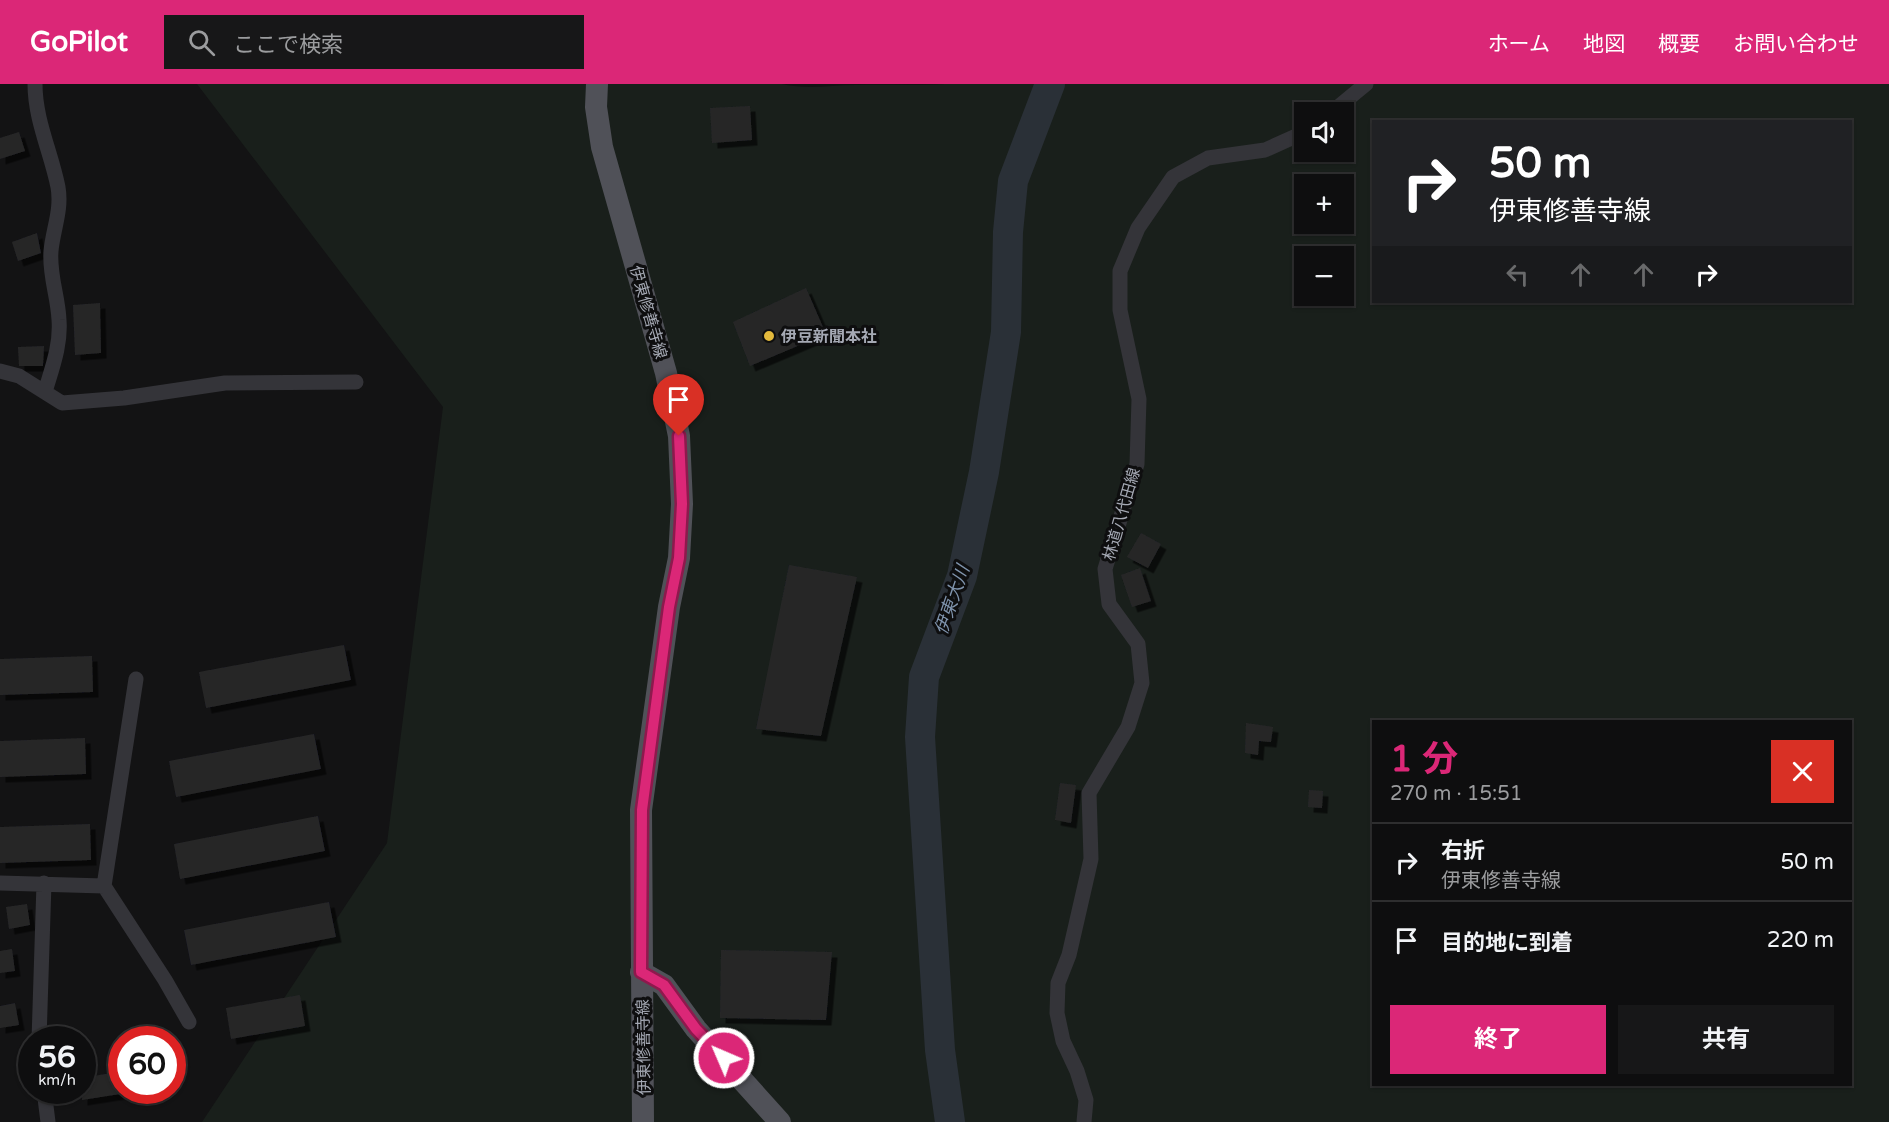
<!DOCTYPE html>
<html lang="ja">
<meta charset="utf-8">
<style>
body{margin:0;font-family:"Varela Round","Noto Sans JP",sans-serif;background:#171718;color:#f1f3f6;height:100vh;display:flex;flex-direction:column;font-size:22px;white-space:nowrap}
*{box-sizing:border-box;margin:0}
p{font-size:20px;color:#9b9c9e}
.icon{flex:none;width:33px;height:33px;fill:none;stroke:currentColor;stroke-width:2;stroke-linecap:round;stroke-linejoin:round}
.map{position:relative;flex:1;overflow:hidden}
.side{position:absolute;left:1372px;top:636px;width:480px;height:366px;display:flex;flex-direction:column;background:#0e0e0f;border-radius:0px;box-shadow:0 2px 4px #0004,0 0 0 2px #2e2e2f}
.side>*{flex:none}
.banner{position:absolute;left:1372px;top:36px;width:480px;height:183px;border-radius:0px;box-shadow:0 2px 4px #0004,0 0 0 2px #2e2e2f;background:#202124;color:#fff;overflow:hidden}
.fabs{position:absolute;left:1294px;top:18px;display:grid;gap:12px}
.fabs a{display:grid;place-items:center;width:60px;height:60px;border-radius:0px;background:#0e0e0f;box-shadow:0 2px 4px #0004,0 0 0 2px #2e2e2f;font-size:30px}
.speed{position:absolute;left:18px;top:942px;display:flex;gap:12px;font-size:30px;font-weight:700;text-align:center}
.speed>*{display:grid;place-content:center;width:78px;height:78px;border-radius:50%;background:#0e0e0f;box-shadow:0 2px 4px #0004,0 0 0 2px #2e2e2f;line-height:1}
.speed small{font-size:15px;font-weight:400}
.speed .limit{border:9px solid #d22;background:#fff;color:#111}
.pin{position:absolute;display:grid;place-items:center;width:51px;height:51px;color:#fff;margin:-62px -26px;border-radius:50% 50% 50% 0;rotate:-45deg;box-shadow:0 0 6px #0007}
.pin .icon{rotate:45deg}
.me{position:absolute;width:66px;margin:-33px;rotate:315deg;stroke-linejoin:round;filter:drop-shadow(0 0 4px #0008)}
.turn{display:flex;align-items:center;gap:21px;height:126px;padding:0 18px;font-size:27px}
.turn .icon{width:78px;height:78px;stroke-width:2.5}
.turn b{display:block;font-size:42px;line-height:51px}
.lanes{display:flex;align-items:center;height:57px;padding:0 18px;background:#0003;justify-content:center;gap:30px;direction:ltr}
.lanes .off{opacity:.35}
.round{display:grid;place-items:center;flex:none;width:63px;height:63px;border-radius:0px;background:#171718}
.summary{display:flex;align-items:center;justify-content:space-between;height:102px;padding:0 18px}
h1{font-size:36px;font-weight:700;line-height:45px;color:#db2777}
.cta{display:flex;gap:12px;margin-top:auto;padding:12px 18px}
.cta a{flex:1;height:69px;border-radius:0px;background:#db2777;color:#fff;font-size:24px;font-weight:700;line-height:69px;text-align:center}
.cta a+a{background:#171718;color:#f1f3f6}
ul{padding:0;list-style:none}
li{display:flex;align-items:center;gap:18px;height:78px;padding:0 18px;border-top:2px solid #2e2e2f}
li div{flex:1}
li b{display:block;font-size:22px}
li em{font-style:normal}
header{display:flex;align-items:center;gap:36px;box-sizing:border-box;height:84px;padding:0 30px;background:#db2777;color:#fff}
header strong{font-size:28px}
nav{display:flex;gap:33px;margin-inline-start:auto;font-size:21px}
.search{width:420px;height:54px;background:#171718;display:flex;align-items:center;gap:15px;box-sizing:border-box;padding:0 21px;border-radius:0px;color:#9b9c9e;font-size:22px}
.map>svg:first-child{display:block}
.green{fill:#191f1b;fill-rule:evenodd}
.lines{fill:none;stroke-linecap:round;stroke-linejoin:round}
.river{stroke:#2a3037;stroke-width:30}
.building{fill:#262628;filter:url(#shadow)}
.street{stroke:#343439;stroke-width:15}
.primary{stroke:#505158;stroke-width:22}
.route-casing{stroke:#8e194d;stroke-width:15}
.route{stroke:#db2777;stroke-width:10}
.poi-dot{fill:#e3b93c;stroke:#0e0e0f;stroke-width:2}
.labels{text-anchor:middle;stroke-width:6;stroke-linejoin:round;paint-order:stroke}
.street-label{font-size:16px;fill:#a5a9b4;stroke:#0e0e0f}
.poi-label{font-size:16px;font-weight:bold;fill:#a5a9b4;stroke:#0e0e0f;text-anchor:start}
.water-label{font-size:18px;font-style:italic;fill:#7f93ac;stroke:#0e0e0f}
</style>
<header>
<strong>GoPilot</strong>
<div class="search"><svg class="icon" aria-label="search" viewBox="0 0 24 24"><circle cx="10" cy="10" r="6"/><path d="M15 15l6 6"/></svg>ここで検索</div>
<nav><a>ホーム</a><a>地図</a><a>概要</a><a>お問い合わせ</a></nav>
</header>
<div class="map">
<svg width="1889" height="1038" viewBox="0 0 1889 1038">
<defs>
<filter id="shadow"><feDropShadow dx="5.5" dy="5.5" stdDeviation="0" flood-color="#0009"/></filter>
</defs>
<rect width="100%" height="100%" fill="#131314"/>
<!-- green -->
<path class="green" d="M 197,0 L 782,0 C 808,6 830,1 856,1 C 886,0 915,2 945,0 L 1889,0 L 1889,1038 L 202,1038 L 387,759 L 443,323 ZM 1305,28 L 1344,28 L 1344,68 L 1305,68 ZM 1374,38 L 1851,38 L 1851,218 L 1374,218 ZM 1305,100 L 1344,100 L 1344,140 L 1305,140 ZM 1305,172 L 1344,172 L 1344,212 L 1305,212 ZM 1374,638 L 1851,638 L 1851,1000 L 1374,1000 Z"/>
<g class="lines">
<!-- river -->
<path class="river" d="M 950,1038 L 940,966 L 920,653 L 924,593 L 962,492 L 984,388 L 1006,248 L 1008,148 L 1013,97 L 1050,0"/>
</g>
<!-- building -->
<path class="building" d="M 750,22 L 752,56 L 712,59 L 710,24 Z
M 19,48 L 25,67 L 0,75 L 0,54 Z
M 37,149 L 41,169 L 18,177 L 12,158 Z
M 806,204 L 826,250 L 750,282 L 733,238 Z
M 100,219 L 101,269 L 75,271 L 73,221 Z
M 44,262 L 43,282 L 19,282 L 18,263 Z
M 1141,449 L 1161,460 L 1148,484 L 1127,473 Z
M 789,481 L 857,493 L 821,652 L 756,645 Z
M 1140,484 L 1151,517 L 1132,523 L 1121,491 Z
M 344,561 L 351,596 L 206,624 L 199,588 Z
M 92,572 L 93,608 L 0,611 L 0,575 Z
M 1246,639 L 1273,643 L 1271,658 L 1259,657 L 1258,671 L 1245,669 Z
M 314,650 L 321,685 L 176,713 L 169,677 Z
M 85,654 L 86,690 L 0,693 L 0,657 Z
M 1060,699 L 1076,701 L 1071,739 L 1055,736 Z
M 1309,706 L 1323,707 L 1322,724 L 1308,723 Z
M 318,732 L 325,767 L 180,795 L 174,760 Z
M 90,740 L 91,776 L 0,779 L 0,743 Z
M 329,818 L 336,853 L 191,881 L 184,846 Z
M 27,820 L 30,841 L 9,845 L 6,823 Z
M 12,865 L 15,887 L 0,889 L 0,867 Z
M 721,866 L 832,868 L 826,936 L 720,934 Z
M 300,911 L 305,942 L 231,955 L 226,924 Z
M 15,919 L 19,941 L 0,944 L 0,922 Z
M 117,988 L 120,1010 L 82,1016 L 82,994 Z"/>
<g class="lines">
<!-- street -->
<path class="street" d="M 35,0 C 35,36 51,68 58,103 C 62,126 53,145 51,167 C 49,191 58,212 59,236 C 61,261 52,284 45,308
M 1332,28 L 1366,0
M 0,287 L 19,292 L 62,319 L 124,314 L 225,299 L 356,298
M 136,595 L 104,802 L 165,896 L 189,938
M 0,799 L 104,802
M 39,956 L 44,799
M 44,1006 L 48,1038
M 1084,1038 L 1086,1016 L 1077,987 L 1063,957 L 1057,929 L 1058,899 L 1069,871 L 1091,775 L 1089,709 L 1128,643 L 1142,599 L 1138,560 L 1109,520 L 1105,485 L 1137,380 L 1139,315 L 1120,226 L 1120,187 L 1138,144 L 1173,93 L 1208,74 L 1265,66 L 1305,48"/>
<!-- primary -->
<path class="primary" d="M 597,0 L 596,23 L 602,63 L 666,289 L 679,352 L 682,420 L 679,474 L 669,523 L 641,726 L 643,1038
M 641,888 L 664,901 L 696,945 L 780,1038"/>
</g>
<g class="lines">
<defs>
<path id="route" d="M 679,352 L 682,420 L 679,474 L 669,523 L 642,726 L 641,888 L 664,901 L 696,945 L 724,974"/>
</defs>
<!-- route casing -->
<use href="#route" class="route-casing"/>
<!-- route -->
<use href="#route" class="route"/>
</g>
<!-- markers -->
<circle class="poi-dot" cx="769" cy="252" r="6"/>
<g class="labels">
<!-- street labels -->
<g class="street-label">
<text transform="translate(649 228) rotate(74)" y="6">伊東修善寺線</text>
<text transform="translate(1121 430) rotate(-74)" y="6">林道八代田線</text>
<text transform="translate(643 963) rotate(-91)" y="6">伊東修善寺線</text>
</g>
<!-- poi labels -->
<g class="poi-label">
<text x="781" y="258">伊豆新聞本社</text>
</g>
<!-- water labels -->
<g class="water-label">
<text transform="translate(952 516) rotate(-71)" y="6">伊東大川</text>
</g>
</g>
</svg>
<div class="fabs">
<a><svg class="icon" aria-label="sound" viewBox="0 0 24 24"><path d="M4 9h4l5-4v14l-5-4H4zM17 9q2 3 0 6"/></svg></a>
<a>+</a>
<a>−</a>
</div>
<div class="speed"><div>56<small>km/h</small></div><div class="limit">60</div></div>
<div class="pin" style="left:679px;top:352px;background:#d93025"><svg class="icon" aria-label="arrive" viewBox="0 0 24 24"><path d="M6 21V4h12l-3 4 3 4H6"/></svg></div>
<svg class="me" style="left:724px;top:974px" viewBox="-20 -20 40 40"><circle r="17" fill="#db2777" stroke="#fff" stroke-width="3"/><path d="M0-11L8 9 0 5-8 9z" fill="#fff"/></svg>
<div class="banner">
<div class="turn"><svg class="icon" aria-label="right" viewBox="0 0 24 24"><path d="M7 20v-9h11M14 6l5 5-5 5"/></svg><div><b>50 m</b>伊東修善寺線</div></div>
<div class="lanes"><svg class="icon off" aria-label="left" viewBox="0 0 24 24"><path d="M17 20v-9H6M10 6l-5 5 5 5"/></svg><svg class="icon off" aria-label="ahead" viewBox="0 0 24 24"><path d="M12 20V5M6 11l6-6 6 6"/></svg><svg class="icon off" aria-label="ahead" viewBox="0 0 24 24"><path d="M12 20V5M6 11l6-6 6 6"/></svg><svg class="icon" aria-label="right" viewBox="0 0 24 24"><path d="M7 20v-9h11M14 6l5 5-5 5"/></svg></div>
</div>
<section class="side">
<div class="summary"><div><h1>1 分</h1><p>270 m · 15:51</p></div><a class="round" style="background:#d93025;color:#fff"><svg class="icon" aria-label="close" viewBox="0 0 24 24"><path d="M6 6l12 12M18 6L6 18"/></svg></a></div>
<ul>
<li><svg class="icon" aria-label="right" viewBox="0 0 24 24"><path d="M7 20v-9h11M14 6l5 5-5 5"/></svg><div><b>右折</b><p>伊東修善寺線</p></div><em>50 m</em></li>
<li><svg class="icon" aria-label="arrive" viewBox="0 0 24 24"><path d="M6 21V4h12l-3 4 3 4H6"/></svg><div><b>目的地に到着</b></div><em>220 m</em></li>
</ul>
<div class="cta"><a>終了</a><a>共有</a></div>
</section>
</div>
